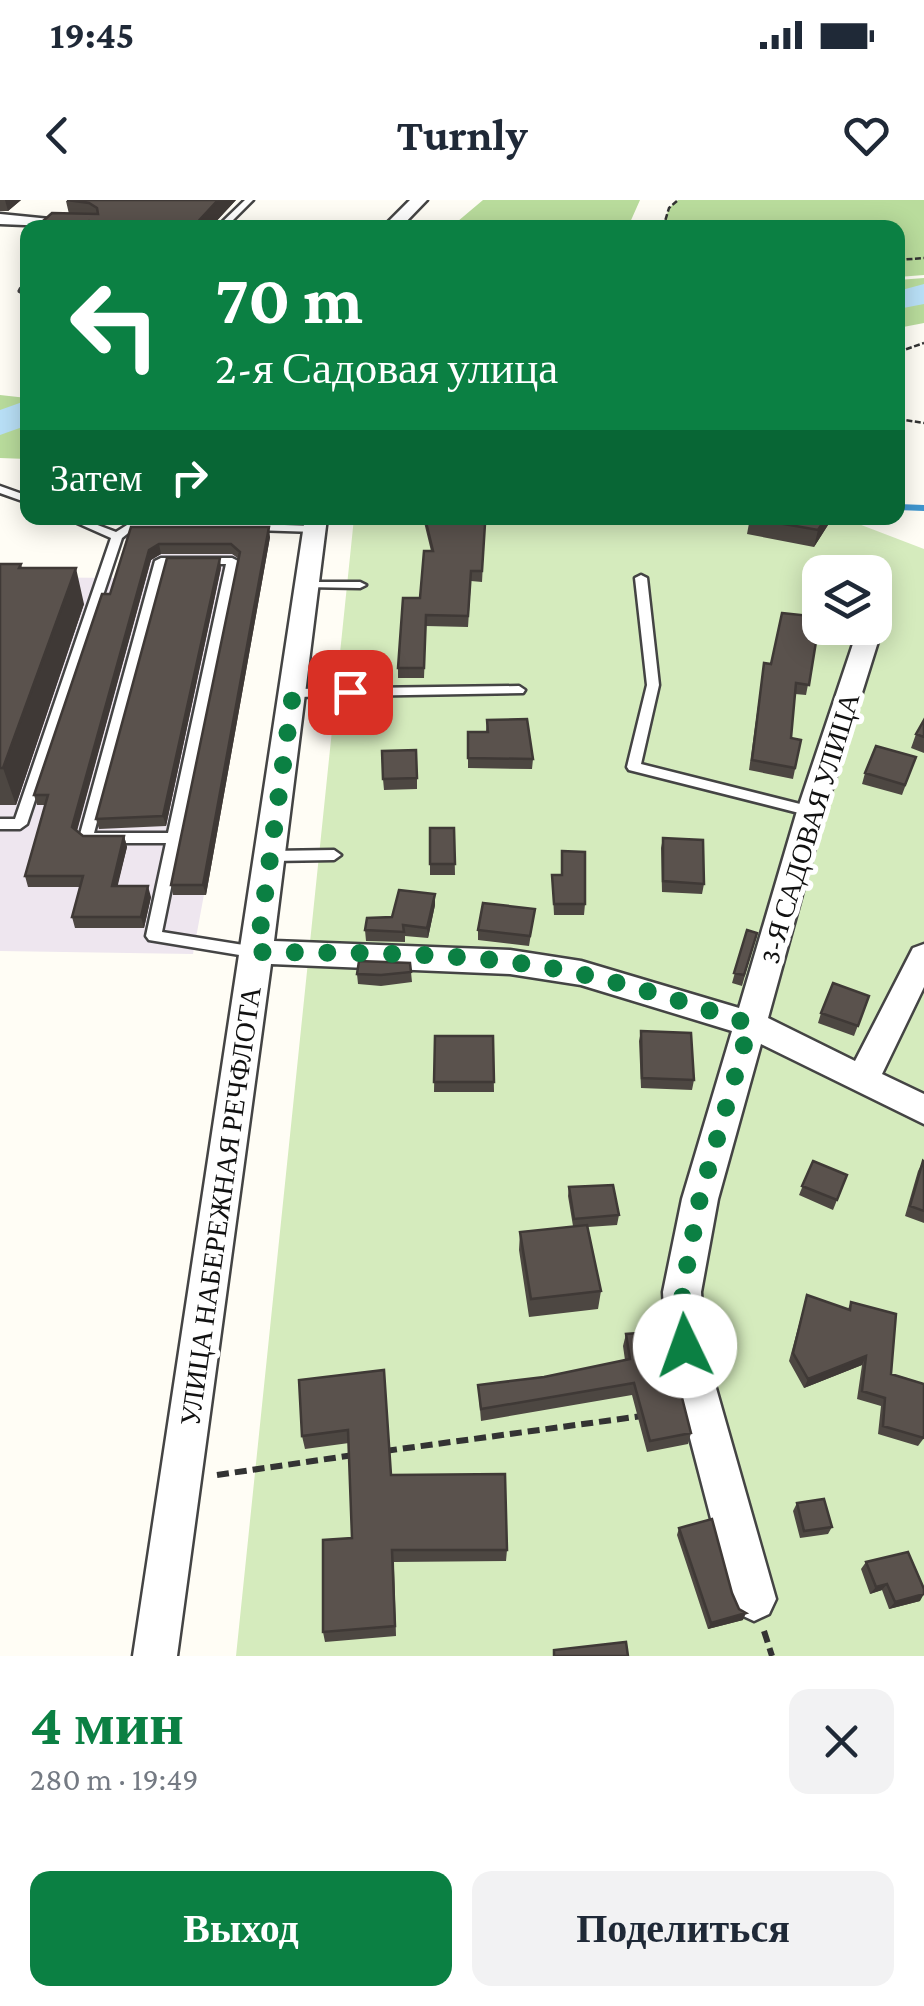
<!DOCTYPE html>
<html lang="ru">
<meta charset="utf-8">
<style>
body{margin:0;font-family:"Crimson Pro",serif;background:#f2f2f3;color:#1f2937;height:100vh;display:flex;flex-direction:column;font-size:38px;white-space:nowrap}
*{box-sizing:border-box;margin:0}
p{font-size:32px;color:#747a83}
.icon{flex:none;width:55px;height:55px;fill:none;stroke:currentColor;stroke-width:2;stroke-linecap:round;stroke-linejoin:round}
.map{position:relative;height:1456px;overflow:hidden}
.drawer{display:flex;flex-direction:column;background:#fff;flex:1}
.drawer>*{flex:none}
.hud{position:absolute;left:20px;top:20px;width:885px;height:305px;border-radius:20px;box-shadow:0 5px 25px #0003;background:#0b8043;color:#fff;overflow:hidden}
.tools{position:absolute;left:802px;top:355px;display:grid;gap:20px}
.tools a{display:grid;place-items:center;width:90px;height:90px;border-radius:20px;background:#fff;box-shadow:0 5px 25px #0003;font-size:50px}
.pin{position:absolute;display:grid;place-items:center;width:85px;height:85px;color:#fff;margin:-42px;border-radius:20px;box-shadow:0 5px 15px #0006}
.me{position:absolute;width:110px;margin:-55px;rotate:357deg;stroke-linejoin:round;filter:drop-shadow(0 0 8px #0008)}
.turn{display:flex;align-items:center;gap:35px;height:210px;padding:0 30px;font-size:45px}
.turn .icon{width:130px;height:130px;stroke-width:2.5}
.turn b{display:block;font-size:70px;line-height:85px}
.then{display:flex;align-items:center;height:95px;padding:0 30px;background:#0003;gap:20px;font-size:38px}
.round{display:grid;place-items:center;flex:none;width:105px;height:105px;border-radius:20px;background:#f2f2f3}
.overview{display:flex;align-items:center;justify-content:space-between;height:170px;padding:0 30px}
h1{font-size:60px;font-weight:700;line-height:75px;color:#0b8043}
.action{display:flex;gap:20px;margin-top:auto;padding:20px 30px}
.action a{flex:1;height:115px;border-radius:20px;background:#0b8043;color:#fff;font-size:40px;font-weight:700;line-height:115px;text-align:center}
.action a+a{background:#f2f2f3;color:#1f2937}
.status{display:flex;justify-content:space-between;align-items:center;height:70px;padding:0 50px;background:#fff;direction:ltr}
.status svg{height:28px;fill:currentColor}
header{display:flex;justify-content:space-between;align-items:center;height:130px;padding:0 30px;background:#fff;font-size:45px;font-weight:700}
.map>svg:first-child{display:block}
.industrial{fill:#eee6ef}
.green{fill:#d5ebbd;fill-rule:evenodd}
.forest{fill:#b9dc9c}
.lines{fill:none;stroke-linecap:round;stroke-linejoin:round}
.stream{stroke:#3f96cf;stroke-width:6}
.river{fill:#b9e0f7;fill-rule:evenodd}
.service-casing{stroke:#444;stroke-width:5}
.minor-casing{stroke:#444;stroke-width:5}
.path-far1{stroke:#333;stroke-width:2.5;stroke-dasharray:6 2.5;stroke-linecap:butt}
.path{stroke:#333;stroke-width:6;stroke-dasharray:12 6;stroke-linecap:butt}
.service{fill:#fff;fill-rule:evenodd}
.minor{fill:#fff;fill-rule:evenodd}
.wall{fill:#4d4742}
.shaded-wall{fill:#3f3936}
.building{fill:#5a524d;stroke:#3f3936;stroke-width:2.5}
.route{stroke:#0b8043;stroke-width:18;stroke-dasharray:0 32.4}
.labels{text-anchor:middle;stroke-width:10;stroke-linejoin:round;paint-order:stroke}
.street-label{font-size:28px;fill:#111;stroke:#fff}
</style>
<div class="status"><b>19:45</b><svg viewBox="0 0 49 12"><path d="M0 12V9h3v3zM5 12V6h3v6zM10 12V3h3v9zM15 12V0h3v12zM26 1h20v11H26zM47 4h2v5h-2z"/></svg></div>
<header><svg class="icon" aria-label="back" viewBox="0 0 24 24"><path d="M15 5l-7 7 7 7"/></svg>Turnly<svg class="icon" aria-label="heart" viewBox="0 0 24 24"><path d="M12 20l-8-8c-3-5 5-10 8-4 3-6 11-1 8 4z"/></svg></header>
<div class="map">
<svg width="924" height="1456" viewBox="0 0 924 1456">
<rect width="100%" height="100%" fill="#fffdf5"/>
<!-- industrial -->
<path class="industrial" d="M 133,337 L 270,337 L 193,754 L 0,751 L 0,377 L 120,378 Z"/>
<!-- green -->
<path class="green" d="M 354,318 L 843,318 L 924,349 L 924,1456 L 236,1456 ZM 820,372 L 875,372 L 875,428 L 820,428 Z"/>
<!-- forest -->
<path class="forest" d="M 483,0 L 640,0 L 628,27 L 451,27 Z
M 678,0 L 924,0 L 924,75 L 898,77 L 898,28 L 663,27 L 669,8 Z
M 924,78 L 924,123 L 898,128 L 898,80 Z
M 0,195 L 27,198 L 27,259 L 0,258 Z"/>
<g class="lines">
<!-- stream -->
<path class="stream" d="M 898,307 L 924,308"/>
<!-- river -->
<path class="river" d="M 924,84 L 924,104 L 898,109 L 898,91 Z
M 28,200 L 28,225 L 0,235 L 0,210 Z"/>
<defs>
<path id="service" d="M 245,0 L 253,0 L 225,28 L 216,28 Z
M 28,88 L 28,94 L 20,91 L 21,89 Z
M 0,286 L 28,296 L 28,303 L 0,293 Z
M 66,318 L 79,318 L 116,332 L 135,320 L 315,326 L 320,329 L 315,332 L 137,326 L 122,338 L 27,624 L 20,629 L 0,629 L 0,619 L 15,619 L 111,338 Z
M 161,358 L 232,358 L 238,361 L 162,732 L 262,748 L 265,752 L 262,756 L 257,758 L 149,740 L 146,736 L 166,643 L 86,643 L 79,638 L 155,361 ZM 166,364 L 226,364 L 168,633 L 94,633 Z
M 641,375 L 647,378 L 659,485 L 641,564 L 816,608 L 818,611 L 816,614 L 811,616 L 629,570 L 627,567 L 647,485 L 635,378 Z
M 308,382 L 360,382 L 366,385 L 360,388 L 304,387 L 302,385 Z
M 519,486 L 525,490 L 523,493 L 293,497 L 287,493 L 293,489 Z
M 334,650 L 341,655 L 334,660 L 271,661 L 264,656 L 271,651 Z"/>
<path id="minor" d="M 410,0 L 427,0 L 400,28 L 382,28 Z
M 0,14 L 90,23 L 98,28 L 0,24 Z
M 305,318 L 327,318 L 274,741 L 510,750 L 581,761 L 739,808 L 797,611 L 857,432 L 860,428 L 875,426 L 881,432 L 825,611 L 768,818 L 855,861 L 913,748 L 924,744 L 924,787 L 882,874 L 924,894 L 924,924 L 761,844 L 718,999 L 701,1092 L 704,1146 L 776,1399 L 769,1414 L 754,1421 L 739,1414 L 732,1399 L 666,1146 L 663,1092 L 682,999 L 732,831 L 581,785 L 510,774 L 271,764 L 177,1456 L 133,1456 Z"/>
</defs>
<!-- service casing -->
<use href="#service" class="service-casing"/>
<!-- minor casing -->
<use href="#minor" class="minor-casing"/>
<!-- path-far1 -->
<path class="path-far1" d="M 663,28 L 669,8 L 678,0
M 898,60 L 924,58
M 898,152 L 924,143
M 898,219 L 924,223"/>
<!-- path -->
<path class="path" d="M 385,1251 L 642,1216
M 217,1275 L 354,1255
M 764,1431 L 772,1456"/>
<!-- service -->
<use href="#service" class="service"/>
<!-- minor -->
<use href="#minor" class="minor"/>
</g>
<!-- wall -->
<path class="wall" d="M 0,0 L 21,0 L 8,11 L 0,11 Z
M 236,0 L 210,28 L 35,28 L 69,14 L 66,1 Z
M 423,318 L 469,318 L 470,323 L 485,324 L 482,382 L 471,381 L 468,427 L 426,426 L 424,478 L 398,478 L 398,468 L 420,398 L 431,351 Z
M 750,318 L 830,318 L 828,325 L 814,347 L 747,334 Z
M 131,327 L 270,337 L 206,695 L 173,695 L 171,685 L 239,359 L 232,354 L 161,354 L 151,360 L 77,631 L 83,636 L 124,636 L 127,647 L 117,686 L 151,697 L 144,728 L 75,728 L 72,717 L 80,687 L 28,687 L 25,676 L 45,605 L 37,605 L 34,595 L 110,394 Z
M 0,364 L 21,364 L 22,368 L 84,404 L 16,605 L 0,605 Z
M 221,368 L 166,626 L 99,629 L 96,619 Z
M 820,422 L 806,495 L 795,494 L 791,538 L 801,540 L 793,579 L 749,570 L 764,463 L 771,464 Z
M 487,520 L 533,559 L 532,569 L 468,568 L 468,532 L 486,532 Z
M 924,520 L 924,553 L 911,548 L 916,534 Z
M 916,557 L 902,595 L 862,584 L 865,573 Z
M 417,578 L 417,589 L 384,590 L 383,579 Z
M 430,628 L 454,628 L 455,675 L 430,675 Z
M 663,638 L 704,684 L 702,694 L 662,692 L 661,648 Z
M 562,651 L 585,704 L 584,715 L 554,715 L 552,675 L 561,675 Z
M 435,705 L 428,738 L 405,736 L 405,742 L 366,741 L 365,730 L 392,717 Z
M 535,709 L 529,746 L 478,740 L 478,730 Z
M 747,730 L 757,733 L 742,786 L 732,783 Z
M 411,772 L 412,782 L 381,786 L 358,784 L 357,774 Z
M 869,796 L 854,836 L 818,823 L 821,813 Z
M 641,831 L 694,880 L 692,890 L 641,888 L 639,841 Z
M 435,836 L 493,836 L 494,892 L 434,892 Z
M 813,961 L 847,975 L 833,1010 L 799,995 Z
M 923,961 L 924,962 L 924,1023 L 905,1016 L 918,971 Z
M 569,987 L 619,1015 L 617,1025 L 588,1027 L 601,1091 L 598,1109 L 529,1117 L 519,1050 L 520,1032 L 573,1026 L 568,996 Z
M 807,1095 L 848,1109 L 851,1102 L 924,1238 L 918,1246 L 878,1234 L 881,1206 L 857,1199 L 862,1165 L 804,1188 L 789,1161 Z
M 626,1134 L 691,1233 L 688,1244 L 647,1252 L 632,1195 L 481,1221 L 478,1185 L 544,1177 L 625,1160 L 623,1146 Z
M 299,1180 L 392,1275 L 507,1350 L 506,1361 L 394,1362 L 396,1436 L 325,1442 L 323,1432 L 352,1338 L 349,1243 L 305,1249 L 302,1236 Z
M 797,1303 L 832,1327 L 828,1334 L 800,1338 L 793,1311 Z
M 679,1328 L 732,1393 L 743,1420 L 708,1429 L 677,1335 Z
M 866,1362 L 920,1401 L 889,1409 L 882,1390 L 870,1394 L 861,1369 Z"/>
<!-- shaded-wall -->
<path class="shaded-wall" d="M 5,0 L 21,0 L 8,11 Z
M 218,0 L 236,0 L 210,28 L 192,28 Z
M 826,318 L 830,318 L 828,325 L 814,347 L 818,330 Z
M 269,327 L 270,337 L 206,695 L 203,685 Z
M 159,344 L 161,354 L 151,360 L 75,637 L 72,627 L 149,350 Z
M 220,358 L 221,368 L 166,626 L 163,616 Z
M 76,368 L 84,404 L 16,605 L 3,568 Z
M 124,636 L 127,647 L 115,697 L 112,686 Z
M 148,686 L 151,697 L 144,728 L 141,717 Z
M 435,694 L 435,705 L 428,738 L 427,728 Z
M 866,1156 L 862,1165 L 804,1188 L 808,1179 Z
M 887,1384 L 882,1390 L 870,1394 L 876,1387 Z
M 924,1394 L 920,1401 L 889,1409 L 895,1402 Z
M 746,1413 L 743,1420 L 708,1429 L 711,1423 Z"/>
<!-- building -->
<path class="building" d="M 67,0 L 218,0 L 192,28 L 152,28 L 89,21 L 82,28 L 35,28 L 52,13 L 98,14 L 97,8 L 89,3 Z
M 425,318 L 469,318 L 470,323 L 485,324 L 482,371 L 471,371 L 468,416 L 426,415 L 424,468 L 398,468 L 403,398 L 420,398 L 424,351 L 433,351 Z
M 750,318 L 826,318 L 818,330 Z
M 131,327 L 269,327 L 203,685 L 171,685 L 240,352 L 231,344 L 159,344 L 149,350 L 72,627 L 83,636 L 124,636 L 112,686 L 148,686 L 141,717 L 72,717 L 83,676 L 25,676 L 48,595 L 34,595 L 102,394 L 110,394 Z
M 167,358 L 220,358 L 163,616 L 96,619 Z
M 0,364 L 21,364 L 19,368 L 76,368 L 3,568 L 0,568 Z
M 782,413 L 820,417 L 809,485 L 796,483 L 791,538 L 801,540 L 795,568 L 752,560 L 764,463 L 771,464 Z
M 527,519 L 533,559 L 468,558 L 468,532 L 488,532 L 487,520 Z
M 924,520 L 924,537 L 916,534 Z
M 876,546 L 916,557 L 905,585 L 865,573 Z
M 416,550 L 417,578 L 383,579 L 382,551 Z
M 430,628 L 454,628 L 455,664 L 430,664 Z
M 663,638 L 703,640 L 704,684 L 663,681 Z
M 562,651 L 585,652 L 585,704 L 554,704 L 552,675 L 562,675 Z
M 399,690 L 435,694 L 427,728 L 403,725 L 404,732 L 365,730 L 367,718 L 392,717 Z
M 483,703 L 535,709 L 530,736 L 478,730 Z
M 747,730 L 757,733 L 744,775 L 734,773 Z
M 359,761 L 410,763 L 411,772 L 381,775 L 357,774 Z
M 833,783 L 869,796 L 858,826 L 821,813 Z
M 641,831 L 691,833 L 694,880 L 642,878 Z
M 435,836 L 493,836 L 494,882 L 434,882 Z
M 813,961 L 847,975 L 837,1000 L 802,986 Z
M 923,961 L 924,962 L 924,1011 L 910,1006 Z
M 613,985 L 619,1015 L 574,1019 L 569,987 Z
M 587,1025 L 601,1091 L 531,1099 L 520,1032 Z
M 807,1095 L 850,1110 L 851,1102 L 896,1114 L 891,1174 L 924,1184 L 924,1238 L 883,1226 L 885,1198 L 862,1191 L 866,1156 L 808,1179 L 793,1153 Z
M 665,1131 L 691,1233 L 650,1241 L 634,1183 L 481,1209 L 478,1185 L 544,1177 L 630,1159 L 626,1134 Z
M 384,1170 L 391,1275 L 505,1274 L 507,1350 L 392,1350 L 395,1426 L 323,1432 L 323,1340 L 352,1338 L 348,1230 L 302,1236 L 299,1180 Z
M 824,1299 L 832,1327 L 804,1331 L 797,1303 Z
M 712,1319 L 732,1393 L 739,1409 L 746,1413 L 711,1423 L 679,1328 Z
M 908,1352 L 924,1389 L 924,1394 L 895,1402 L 887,1384 L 876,1387 L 866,1362 Z
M 626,1442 L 628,1456 L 554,1456 L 554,1450 Z"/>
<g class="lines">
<!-- route -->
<path class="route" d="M 350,492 L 293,493 L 257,752 C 341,753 428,752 511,762 C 594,772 672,798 750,824 L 700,998 L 682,1092 L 685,1146"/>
</g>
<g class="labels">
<!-- street labels -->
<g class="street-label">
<text transform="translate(809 628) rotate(-73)" y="10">3-Я САДОВАЯ УЛИЦА</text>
<text transform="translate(220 1006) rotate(-82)" y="10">УЛИЦА НАБЕРЕЖНАЯ РЕЧФЛОТА</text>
</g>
</g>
</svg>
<div class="tools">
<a><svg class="icon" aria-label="layers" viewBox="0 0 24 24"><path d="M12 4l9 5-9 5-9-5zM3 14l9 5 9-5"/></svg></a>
</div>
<div class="pin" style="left:350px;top:492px;background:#d93025"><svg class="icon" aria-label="arrive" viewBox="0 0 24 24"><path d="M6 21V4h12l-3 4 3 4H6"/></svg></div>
<svg class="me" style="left:685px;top:1146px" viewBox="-20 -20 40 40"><circle r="19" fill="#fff"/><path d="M0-13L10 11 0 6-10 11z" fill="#0b8043"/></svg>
<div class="hud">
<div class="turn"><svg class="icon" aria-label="left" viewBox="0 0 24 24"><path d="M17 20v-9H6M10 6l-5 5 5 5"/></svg><div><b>70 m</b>2-я Садовая улица</div></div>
<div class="then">Затем<svg class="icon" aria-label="right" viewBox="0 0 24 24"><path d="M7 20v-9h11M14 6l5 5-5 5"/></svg></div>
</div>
</div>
<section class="drawer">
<div class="overview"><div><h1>4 мин</h1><p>280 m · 19:49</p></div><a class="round"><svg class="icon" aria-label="close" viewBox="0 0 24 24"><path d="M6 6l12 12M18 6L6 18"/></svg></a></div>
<div class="action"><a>Выход</a><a>Поделиться</a></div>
</section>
